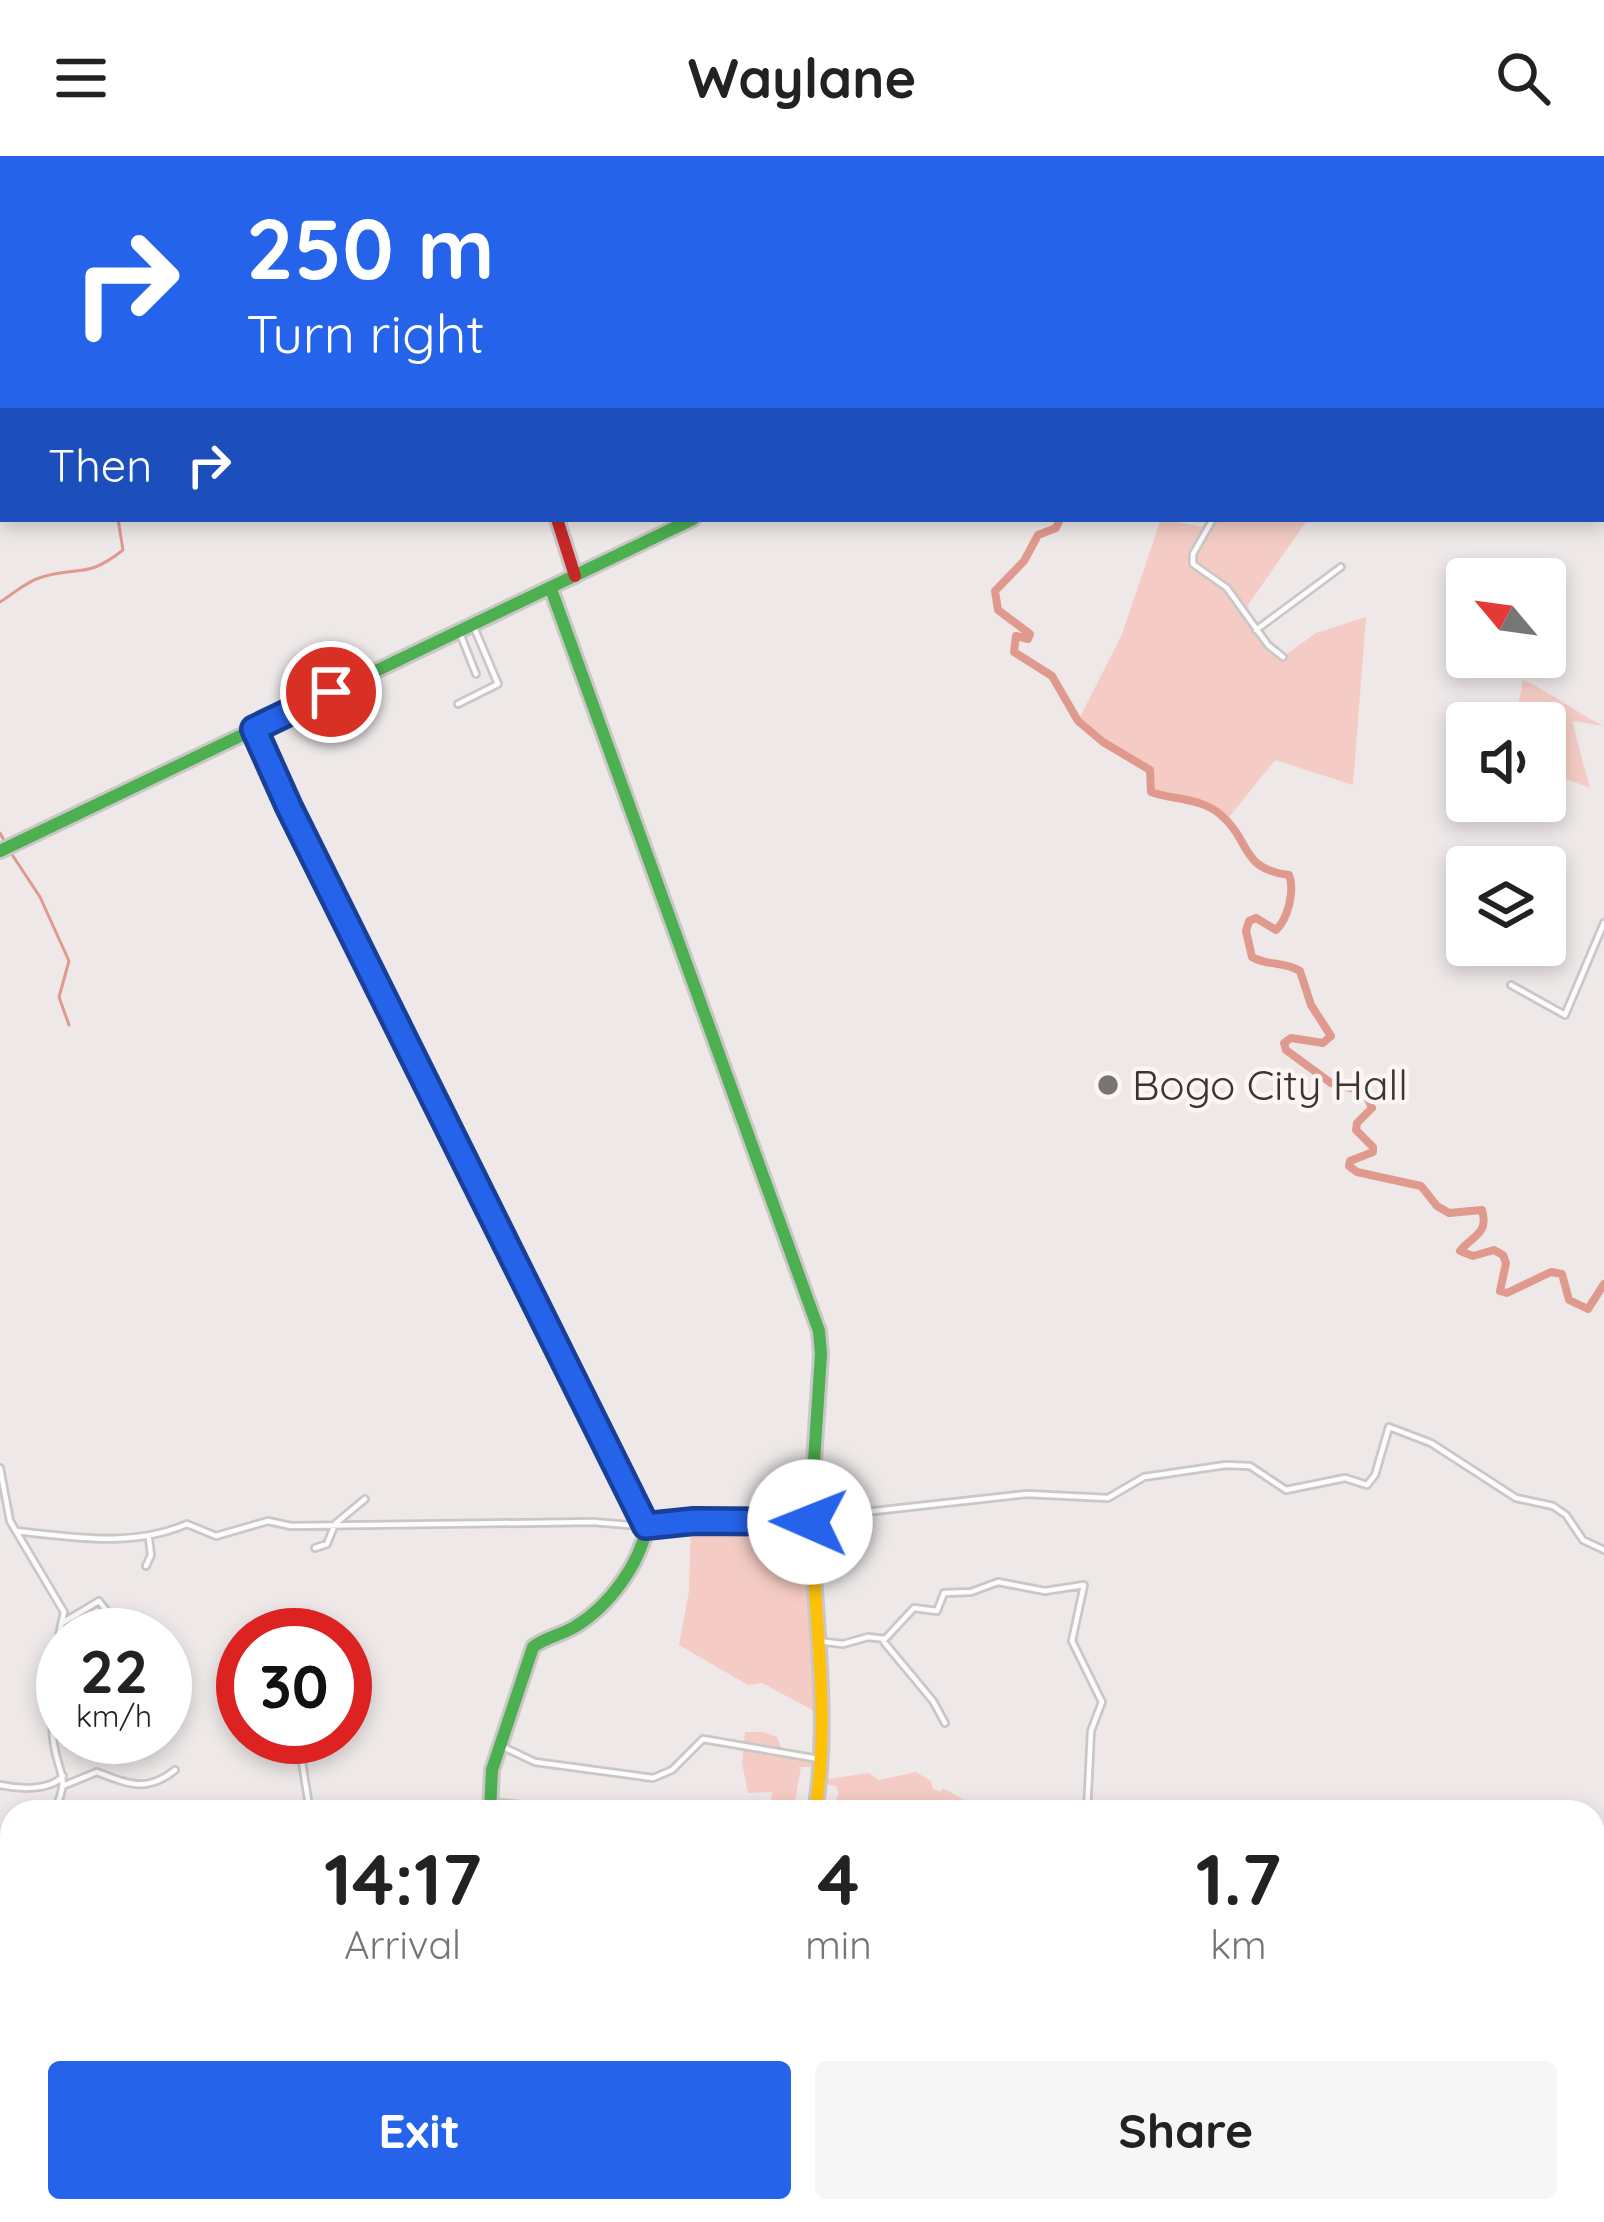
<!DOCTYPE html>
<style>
body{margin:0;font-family:Quicksand,sans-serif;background:#f6f6f6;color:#222;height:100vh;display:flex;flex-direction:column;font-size:45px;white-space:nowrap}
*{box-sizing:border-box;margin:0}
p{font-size:39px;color:#767676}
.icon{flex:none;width:66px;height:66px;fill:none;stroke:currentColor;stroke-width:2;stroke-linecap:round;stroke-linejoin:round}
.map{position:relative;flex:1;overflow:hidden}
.details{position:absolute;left:0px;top:1644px;width:1605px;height:423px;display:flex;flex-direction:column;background:#fff;border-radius:36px 36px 0 0;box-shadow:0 6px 18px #0003}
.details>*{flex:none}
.guide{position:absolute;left:0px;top:0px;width:1605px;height:366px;box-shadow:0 6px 18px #0003;background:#2563eb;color:#fff;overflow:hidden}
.needle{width:78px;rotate:299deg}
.tools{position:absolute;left:1446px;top:402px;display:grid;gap:24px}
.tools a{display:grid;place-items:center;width:120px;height:120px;border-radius:12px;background:#fff;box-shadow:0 6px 18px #0003;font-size:60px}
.speed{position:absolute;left:36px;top:1452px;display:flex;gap:24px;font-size:60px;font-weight:700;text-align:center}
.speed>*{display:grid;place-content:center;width:156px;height:156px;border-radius:50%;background:#fff;box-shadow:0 6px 18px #0003;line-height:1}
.speed small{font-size:30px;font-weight:400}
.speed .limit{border:18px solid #d22;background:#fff;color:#111}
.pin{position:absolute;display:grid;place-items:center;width:102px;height:102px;color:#fff;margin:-51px;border:6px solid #fff;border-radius:50%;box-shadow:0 3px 12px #0007}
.me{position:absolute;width:132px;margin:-66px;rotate:271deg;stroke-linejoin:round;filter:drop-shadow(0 0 9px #0008)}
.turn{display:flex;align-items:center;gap:42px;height:252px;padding:0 48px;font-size:54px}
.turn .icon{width:156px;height:156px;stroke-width:2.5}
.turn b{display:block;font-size:84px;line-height:102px}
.then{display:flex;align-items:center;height:114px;padding:0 48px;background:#0003;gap:24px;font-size:45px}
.eta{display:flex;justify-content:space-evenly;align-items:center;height:204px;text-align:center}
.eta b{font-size:72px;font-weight:700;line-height:84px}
.cta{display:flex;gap:24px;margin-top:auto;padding:24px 48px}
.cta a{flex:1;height:138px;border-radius:12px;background:#2563eb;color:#fff;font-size:48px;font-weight:700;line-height:138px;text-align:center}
.cta a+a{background:#f6f6f6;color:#222}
header{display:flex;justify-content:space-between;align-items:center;height:156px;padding:0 48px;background:#fff;font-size:54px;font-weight:700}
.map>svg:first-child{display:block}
.green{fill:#f5ccc5}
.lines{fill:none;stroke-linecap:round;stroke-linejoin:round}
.stream{stroke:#e0998d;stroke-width:3}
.river{stroke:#e0998d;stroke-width:8}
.street-casing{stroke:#cbc7c6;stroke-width:10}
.fast-casing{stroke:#cbc7c6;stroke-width:18}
.slow-casing{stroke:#cbc7c6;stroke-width:18}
.jam-casing{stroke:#cbc7c6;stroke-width:18}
.street{stroke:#fcfcfc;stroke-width:4.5}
.fast{stroke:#4caf50;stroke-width:12}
.slow{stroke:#ffc107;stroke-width:12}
.jam{stroke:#c62828;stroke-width:12}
.route-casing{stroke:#184099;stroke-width:30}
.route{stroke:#2563eb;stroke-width:21}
.poi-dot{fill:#787473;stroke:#fdf5f3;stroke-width:4.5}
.labels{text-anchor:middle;stroke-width:9;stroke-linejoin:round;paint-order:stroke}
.poi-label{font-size:42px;fill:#383534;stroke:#fdf5f3;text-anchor:start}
</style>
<header><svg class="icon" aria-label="menu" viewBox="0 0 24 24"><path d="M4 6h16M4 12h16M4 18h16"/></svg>Waylane<svg class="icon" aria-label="search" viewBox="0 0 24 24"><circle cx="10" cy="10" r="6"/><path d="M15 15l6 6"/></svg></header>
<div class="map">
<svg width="1604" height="2066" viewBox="0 0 1604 2066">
<rect width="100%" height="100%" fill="#eee9e8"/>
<!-- green -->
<path class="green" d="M 1161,363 L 1209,372 L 1213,363 L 1308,363 L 1248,449 L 1255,480 L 1284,500 L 1316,477 L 1366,461 L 1353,629 L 1275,604 L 1226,665 C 1206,642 1176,643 1151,636 L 1150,614 L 1103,586 L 1078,565 L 1122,478 Z
M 1523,524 C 1553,537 1575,556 1604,570 L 1572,565 L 1590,632 L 1545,615 L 1545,567 L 1515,567 Z
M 691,1368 L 806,1370 L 816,1556 L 762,1527 L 748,1529 L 679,1489 L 689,1435 Z
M 745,1576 L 763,1576 L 777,1581 L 784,1599 L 813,1604 L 814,1611 L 801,1611 L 793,1656 L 769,1656 L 772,1636 L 748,1637 L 742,1607 Z
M 916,1616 L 931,1625 L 933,1633 L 941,1636 L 943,1632 L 986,1656 L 818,1656 L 819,1647 L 833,1651 L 839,1637 L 836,1630 L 825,1628 L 828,1623 L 869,1617 L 879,1624 Z"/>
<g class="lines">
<!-- stream -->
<path class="stream" d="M 0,446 C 13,438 27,425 42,421 C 80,409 85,424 123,394 L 118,363
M 0,677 L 6,688
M 11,697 L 40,741 L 69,805 L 59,841 L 69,869"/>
<!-- river -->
<path class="river" d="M 702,0 L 705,3
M 1060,363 L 1056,372 L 1038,379 L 1024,405 L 995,435 L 998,454 L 1030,478 L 1028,483 L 1016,480 L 1014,496 L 1052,520 L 1078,565 L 1103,586 L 1150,614 L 1151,636 C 1172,644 1200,641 1221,659 C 1252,686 1239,712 1289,719 C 1295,734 1288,763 1276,774 L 1256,762 L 1249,765 L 1246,775 L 1252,801 C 1267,810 1284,805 1300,815 L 1311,849 L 1331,880 L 1323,887 L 1291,882 L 1284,887 L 1286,894 L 1331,927 L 1365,936 L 1372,952 L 1357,967 L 1356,974 L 1373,991 L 1373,996 L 1350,1005 L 1349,1010 L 1357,1016 L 1421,1030 L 1437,1050 L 1449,1057 L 1482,1054 C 1489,1078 1473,1079 1460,1095 L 1473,1100 L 1494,1094 L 1503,1099 L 1506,1107 L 1500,1135 L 1507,1137 L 1551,1116 L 1562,1118 L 1569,1144 L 1588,1153 L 1604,1128"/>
<defs>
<path id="street" d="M 389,0 L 392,3
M 1046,0 L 1049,3
M 1340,0 L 1342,3
M 1365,0 L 1367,3
M 1171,3 L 1174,0
M 1381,3 L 1387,0
M 1213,363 L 1193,398 L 1193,408 L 1227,432 L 1268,489 L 1283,501
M 1256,474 L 1341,411
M 461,480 L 476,518
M 458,548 L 498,528 L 473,469
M 1511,829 L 1565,859 L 1604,767
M 0,1312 L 10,1365 L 64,1456 C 55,1495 49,1542 53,1582 C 57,1620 72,1617 54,1656
M 811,1362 L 1027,1338 L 1108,1342 L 1144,1321 L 1226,1309 L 1250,1310 L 1286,1334 L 1345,1322 L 1367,1329 L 1375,1319 L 1389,1271 L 1431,1287 L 1516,1342 L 1553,1350 L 1566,1359 L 1583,1384 L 1604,1394
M 16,1375 C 74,1381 132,1392 187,1368 L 216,1380 L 268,1365 L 291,1370 L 593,1366 L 652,1371 L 694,1365 L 810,1366
M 315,1392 L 327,1388 L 335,1368 L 365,1343
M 146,1410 L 151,1399 L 149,1383
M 62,1467 L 99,1445 L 123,1477 L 130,1479
M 817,1485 L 843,1488 L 868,1481 L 885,1483 L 914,1452 L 937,1455 L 944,1437 L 971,1436 L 998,1426 L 1045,1435 L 1084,1429 L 1072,1485 L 1102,1546 L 1091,1575 L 1087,1656
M 884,1486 L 933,1545 L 945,1567
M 298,1581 L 310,1656
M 499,1589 L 535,1606 L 653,1622 L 672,1614 L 703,1583 L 819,1603
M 0,1629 C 18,1633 50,1635 63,1620
M 65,1629 L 97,1616 C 128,1628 147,1637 175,1614
M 490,1646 L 522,1649
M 1204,2055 L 1224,2066
M 252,2066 L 256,2055
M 393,2066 L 396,2055"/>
<path id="fast" d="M 446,0 L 447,3
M 1438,3 L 1445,0
M 551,433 L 819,1175 L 821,1198 L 810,1366 L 814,1419
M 0,695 L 693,363
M 490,1656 L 492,1614 L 533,1491 C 546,1481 562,1479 576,1470 C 609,1450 640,1408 647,1370 L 578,1231"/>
<path id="slow" d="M 814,1419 C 819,1498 828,1578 815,1656
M 695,2066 L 698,2055"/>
<path id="jam" d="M 557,363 L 575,420
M 255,574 L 289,651 L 578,1231"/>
</defs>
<!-- street casing -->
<use href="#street" class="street-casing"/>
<!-- fast casing -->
<use href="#fast" class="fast-casing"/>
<!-- slow casing -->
<use href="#slow" class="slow-casing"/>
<!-- jam casing -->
<use href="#jam" class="jam-casing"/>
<!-- street -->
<use href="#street" class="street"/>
<!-- fast -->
<use href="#fast" class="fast"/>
<!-- slow -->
<use href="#slow" class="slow"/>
<!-- jam -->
<use href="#jam" class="jam"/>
</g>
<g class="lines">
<defs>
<path id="route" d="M 331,536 L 254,573 L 289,651 L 646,1370 L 694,1365 L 810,1366"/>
</defs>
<!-- route casing -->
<use href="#route" class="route-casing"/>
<!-- route -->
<use href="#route" class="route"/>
</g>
<!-- markers -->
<circle class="poi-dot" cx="1108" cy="929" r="12"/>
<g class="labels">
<!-- poi labels -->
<g class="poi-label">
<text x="1132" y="944">Bogo City Hall</text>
</g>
</g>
</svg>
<div class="tools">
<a><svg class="needle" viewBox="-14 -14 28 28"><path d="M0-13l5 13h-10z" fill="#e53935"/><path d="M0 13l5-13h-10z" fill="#767676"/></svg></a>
<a><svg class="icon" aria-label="sound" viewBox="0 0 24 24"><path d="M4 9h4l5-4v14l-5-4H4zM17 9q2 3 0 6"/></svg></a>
<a><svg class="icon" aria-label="layers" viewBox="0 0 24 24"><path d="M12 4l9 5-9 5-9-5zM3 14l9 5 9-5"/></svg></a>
</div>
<div class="speed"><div>22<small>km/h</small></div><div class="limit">30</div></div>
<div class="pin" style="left:331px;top:536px;background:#d93025"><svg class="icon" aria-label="arrive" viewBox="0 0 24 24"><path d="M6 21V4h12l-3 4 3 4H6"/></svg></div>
<svg class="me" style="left:810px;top:1366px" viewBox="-20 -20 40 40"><circle r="19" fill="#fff"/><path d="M0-13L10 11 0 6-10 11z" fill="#2563eb"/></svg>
<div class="guide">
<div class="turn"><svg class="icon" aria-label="right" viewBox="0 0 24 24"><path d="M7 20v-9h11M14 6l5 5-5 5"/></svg><div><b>250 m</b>Turn right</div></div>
<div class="then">Then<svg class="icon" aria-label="right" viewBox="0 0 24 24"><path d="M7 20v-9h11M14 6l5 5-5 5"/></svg></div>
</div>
<section class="details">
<div class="eta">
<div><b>14:17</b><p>Arrival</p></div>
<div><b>4</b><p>min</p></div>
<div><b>1.7</b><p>km</p></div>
</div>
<div class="cta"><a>Exit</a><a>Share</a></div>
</section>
</div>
